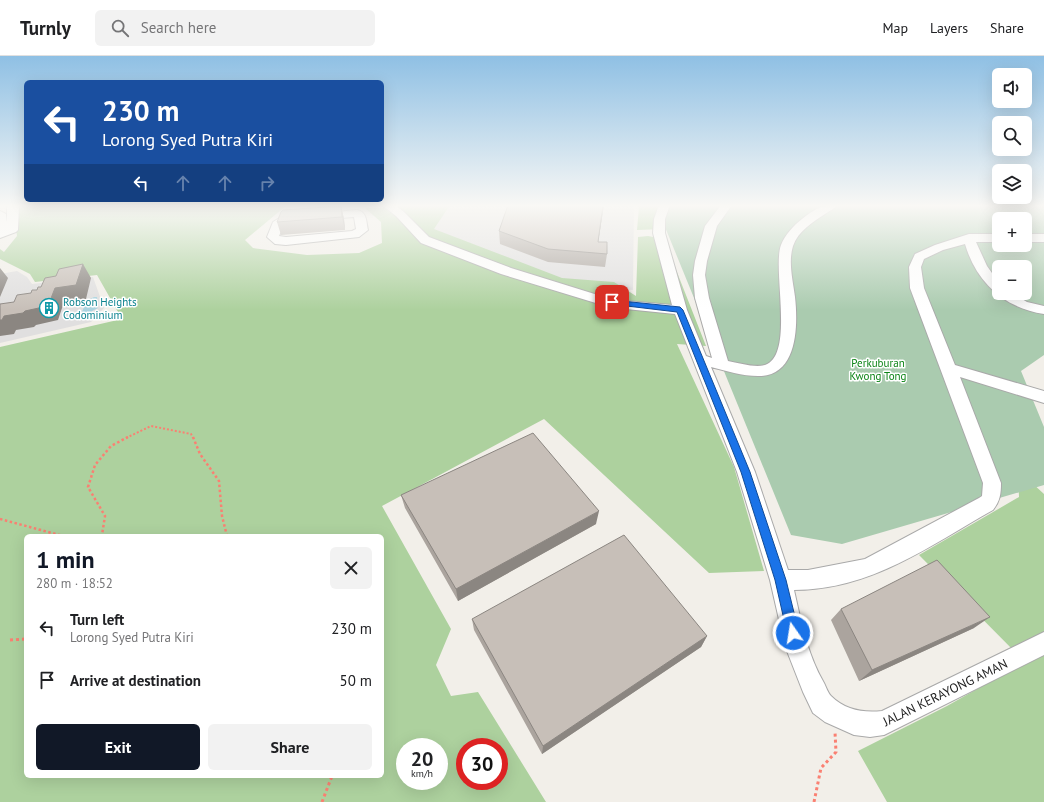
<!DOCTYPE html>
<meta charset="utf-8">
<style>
body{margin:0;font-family:"PT Sans",sans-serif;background:#f2f2f2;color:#202124;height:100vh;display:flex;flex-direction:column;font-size:15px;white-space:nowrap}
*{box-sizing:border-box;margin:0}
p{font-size:13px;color:#757577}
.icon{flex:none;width:22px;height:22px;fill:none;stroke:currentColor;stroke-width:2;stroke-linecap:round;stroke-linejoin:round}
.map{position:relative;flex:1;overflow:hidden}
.sheet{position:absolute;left:24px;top:478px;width:360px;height:244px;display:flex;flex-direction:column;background:#fff;border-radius:6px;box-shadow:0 4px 16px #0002}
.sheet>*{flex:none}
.top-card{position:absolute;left:24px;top:24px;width:360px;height:122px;border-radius:6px;box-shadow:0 4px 16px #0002;background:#1a4fa0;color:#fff;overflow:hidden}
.tools{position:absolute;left:992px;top:12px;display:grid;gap:8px}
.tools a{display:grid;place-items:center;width:40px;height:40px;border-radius:6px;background:#fff;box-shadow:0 4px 16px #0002;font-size:20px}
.speed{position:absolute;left:396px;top:682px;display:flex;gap:8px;font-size:20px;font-weight:700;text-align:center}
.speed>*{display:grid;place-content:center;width:52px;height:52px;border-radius:50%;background:#fff;box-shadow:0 4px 16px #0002;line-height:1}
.speed small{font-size:10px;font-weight:400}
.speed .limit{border:6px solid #d22;background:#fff;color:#111}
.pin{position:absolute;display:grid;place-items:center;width:34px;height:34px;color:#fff;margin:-17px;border-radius:8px;box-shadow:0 2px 6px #0006}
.me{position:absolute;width:44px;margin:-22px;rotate:347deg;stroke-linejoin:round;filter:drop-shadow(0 0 3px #0008)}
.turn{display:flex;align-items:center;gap:14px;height:84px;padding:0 12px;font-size:18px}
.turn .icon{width:52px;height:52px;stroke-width:2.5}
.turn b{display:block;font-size:28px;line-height:34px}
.lanes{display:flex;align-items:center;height:38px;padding:0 12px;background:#0003;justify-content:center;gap:20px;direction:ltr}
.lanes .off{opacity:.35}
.round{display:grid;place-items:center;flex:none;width:42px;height:42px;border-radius:6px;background:#f2f2f2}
.overview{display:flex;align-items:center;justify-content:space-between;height:68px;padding:0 12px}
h1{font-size:24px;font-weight:600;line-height:30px;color:#111827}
.button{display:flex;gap:8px;margin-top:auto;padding:8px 12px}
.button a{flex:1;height:46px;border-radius:6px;background:#111827;color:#fff;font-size:16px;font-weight:600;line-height:46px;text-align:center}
.button a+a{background:#f2f2f2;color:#202124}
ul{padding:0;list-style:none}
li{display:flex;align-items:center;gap:12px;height:52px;padding:0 12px}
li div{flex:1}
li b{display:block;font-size:15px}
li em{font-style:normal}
header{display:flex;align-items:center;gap:24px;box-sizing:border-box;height:56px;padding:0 20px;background:#fff;border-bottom:1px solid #e0e0e0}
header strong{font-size:19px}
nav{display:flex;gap:22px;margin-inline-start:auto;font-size:14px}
.search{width:280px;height:36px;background:#f2f2f2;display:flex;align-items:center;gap:10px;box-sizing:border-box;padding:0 14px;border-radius:6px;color:#757577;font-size:15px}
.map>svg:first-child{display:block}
.residential{fill:#e0dfdf}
.forest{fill:#add19e;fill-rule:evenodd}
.cemetery{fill:#aacbaf;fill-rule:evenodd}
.water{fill:#aad3df}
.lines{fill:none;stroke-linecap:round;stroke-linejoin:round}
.minor-casing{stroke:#a9a9a9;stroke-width:2}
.path-far2{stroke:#fa8072;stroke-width:2;stroke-dasharray:2 2;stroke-linecap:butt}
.path-far1{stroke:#fa8072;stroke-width:2.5;stroke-dasharray:2.5 2.5;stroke-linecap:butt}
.path{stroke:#fa8072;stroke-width:3;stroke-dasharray:3 3;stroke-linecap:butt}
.minor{fill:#fff;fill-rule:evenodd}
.wall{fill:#aba49e}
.shaded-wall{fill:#8b8681}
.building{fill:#c7bfb8;stroke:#8b8681}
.route{fill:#1a73e8;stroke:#114b97}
.labels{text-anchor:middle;stroke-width:3;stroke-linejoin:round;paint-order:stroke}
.culture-label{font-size:11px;fill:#0d838f;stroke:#fff;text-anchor:start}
.park-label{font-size:11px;fill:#0c8416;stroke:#fff}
.near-street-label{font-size:13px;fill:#222;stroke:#fff}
</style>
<header>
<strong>Turnly</strong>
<div class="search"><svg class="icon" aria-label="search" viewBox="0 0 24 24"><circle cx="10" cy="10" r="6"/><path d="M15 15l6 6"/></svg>Search here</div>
<nav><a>Map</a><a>Layers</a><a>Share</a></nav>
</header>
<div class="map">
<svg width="1044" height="746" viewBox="0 0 1044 746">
<rect width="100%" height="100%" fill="#f2efe9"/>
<!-- residential -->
<path class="residential" d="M 394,149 L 634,149 L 633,234 L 560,226 L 441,181 Z
M 17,215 L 27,221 L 32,228 L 93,221 L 104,252 L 91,266 L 0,287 L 0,218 Z"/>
<!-- forest -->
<path class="forest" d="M 17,149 L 287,149 L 245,184 L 253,192 L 307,199 L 359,197 L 382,187 L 381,166 L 365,152 L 387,152 L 393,149 L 450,149 L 434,173 L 562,222 L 614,226 L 636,240 L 638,181 L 648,180 L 664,183 L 706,290 L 677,288 L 734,411 L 764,515 L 709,517 L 544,363 L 382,450 L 451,573 L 436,609 L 451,640 L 478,636 L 546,746 L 0,746 L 0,291 L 122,263 L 97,219 L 35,226 L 30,218 L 0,203 L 0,193 L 4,196 L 17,180 L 15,163 ZM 26,480 L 382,480 L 382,720 L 26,720 ZM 405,691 L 439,691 L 439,725 L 405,725 ZM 465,691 L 499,691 L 499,725 L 465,725 Z
M 633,149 L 663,149 L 662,173 L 637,174 L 639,151 Z
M 1018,414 L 1044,438 L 1044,746 L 887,746 L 858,695 L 947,650 L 1025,606 L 919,499 L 1019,441 Z"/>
<!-- cemetery -->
<path class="cemetery" d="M 656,149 L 1044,149 L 1044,299 L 1021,315 L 1044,371 L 1044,429 L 842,488 L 791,479 ZM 999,163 L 1025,163 L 1025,189 L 999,189 ZM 999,211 L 1025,211 L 1025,237 L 999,237 Z"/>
<!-- water -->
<path class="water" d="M 94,241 L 97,241 L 98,252 L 88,257 L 82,256 L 84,251 L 79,250 L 80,248 Z"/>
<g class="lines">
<defs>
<path id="minor" d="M 7,149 L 19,149 L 18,174 L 16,176 L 0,182 L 0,155 L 6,158 L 7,166 Z
M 382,149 L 395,149 L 404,156 L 429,181 L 511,212 L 601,240 L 626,245 L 672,249 L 653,177 L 654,163 L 659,149 L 670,149 L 665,163 L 665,177 L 687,254 L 706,300 L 712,302 L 695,242 L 693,219 L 695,205 L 705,170 L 721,149 L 732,149 L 717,170 L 707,205 L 705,219 L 709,242 L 728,305 C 739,307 755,312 765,309 C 795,299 772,213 781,189 C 785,179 793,170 802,163 C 815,153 821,149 837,149 C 834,153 829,155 825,158 C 813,166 798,175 793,190 C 788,206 793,225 795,241 C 798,268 798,317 762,320 C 745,321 727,315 711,311 L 755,416 L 788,514 L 808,514 L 865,503 L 979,442 L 982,440 L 983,427 L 910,232 L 909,211 L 915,198 L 935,189 L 969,178 L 999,178 L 999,186 L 976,186 L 987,210 L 999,227 L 999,237 L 1012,237 L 1027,246 L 1044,250 L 1044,258 C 1004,252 976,226 965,188 L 943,194 L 924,203 L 921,211 L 924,232 L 955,309 L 1044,335 L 1044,347 L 960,321 L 1001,427 C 1001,438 1000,445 993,454 C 929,490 871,534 794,534 C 801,565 807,598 824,627 C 826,631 828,637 831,640 C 845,654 863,657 882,655 L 1044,576 L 1044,599 L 884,679 L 870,681 L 854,679 L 825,666 L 813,657 L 803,636 L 785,590 L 770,524 L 737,416 L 675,258 L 626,253 L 599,248 L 501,218 L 421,187 L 396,160 Z
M 357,154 C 367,156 366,165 368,174 L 359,181 L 286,189 L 275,188 L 267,181 L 273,166 L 281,161 ZM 354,161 L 356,173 L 352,175 L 286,181 L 279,180 L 284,168 L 287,166 Z
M 1025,178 L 1044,178 L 1044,186 L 1025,186 Z"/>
</defs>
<!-- minor casing -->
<use href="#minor" class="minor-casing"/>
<!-- path-far2 -->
<path class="path-far2" d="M 126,382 L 151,370 L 191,378 L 193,382"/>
<!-- path-far1 -->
<path class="path-far1" d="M 193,381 L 200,398 L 219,425 L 222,460 L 227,480
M 0,463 L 63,480
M 100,480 L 102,479 L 105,460 L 88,431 L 95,409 L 111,390 L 128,381"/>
<!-- path -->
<path class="path" d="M 10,584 L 26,583
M 322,746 L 332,720
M 814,746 L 821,712 L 836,696 L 835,676"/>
<!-- minor -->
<use href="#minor" class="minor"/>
</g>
<!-- wall -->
<path class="wall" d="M 508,149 L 604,149 L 598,186 L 607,198 L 605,211 L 548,206 L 500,188 L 499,175 Z
M 341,150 L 344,163 L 345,174 L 281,179 L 277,166 Z
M 401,439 L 596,468 L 458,545 L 405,452 Z
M 841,553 L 974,572 L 859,625 L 831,564 Z
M 472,563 L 707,580 L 701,591 L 542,698 L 474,574 Z"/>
<!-- shaded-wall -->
<path class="shaded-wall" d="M 603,149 L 604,149 L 596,199 L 598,186 Z
M 341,150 L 344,163 L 345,174 L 342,161 Z
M 83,208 L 91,222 L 86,243 L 64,246 L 58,264 L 36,269 L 34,271 L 16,274 L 14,278 L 0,280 L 0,264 L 4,260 L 55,232 Z
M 0,212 L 8,222 L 0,241 Z
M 599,455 L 596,468 L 458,545 L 456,533 Z
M 990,561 L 974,572 L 859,625 L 872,614 Z
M 707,580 L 701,591 L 542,698 L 543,690 Z"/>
<!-- building -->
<path class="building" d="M 508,149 L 603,149 L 598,186 L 607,186 L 607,198 L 548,193 L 499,175 Z
M 341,150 L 342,161 L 277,166 L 281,156 L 283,154 Z
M 83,208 L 76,229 L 55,232 L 48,250 L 25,255 L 23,257 L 4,260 L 2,264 L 0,264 L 0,248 L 14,246 L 17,239 L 31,237 L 32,234 L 37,234 L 38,231 L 41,231 L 45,222 L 56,220 L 59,213 Z
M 533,377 L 599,455 L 456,533 L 401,439 Z
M 624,479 L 707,580 L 543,690 L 472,563 Z
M 937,504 L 990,561 L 872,614 L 841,553 Z"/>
<!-- sky -->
<linearGradient id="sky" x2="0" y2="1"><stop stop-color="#8fc0e4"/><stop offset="0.59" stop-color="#f9f8f5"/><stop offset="1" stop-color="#f9f8f5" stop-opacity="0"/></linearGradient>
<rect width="1044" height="254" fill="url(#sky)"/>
<!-- route -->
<path class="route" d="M 612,244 L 680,251 L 683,254 L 750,416 L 786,524 L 799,577 L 797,581 L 793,583 L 789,581 L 787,577 L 775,524 L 741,416 L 677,256 L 610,248 L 610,245 Z"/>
<!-- icons -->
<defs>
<symbol id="building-ring" viewBox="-11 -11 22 22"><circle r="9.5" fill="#fff" stroke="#0f9aa8" stroke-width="1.5"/><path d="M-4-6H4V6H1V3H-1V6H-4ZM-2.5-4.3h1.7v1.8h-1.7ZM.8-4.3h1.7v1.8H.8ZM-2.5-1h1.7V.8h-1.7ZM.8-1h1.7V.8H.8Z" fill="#0f9aa8"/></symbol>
</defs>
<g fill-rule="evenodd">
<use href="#building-ring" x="38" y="241" width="22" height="22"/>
</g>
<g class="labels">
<!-- culture labels -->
<g class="culture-label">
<text x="63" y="250">Robson Heights<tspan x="63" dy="13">Codominium</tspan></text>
</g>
<!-- park labels -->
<g class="park-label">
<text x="878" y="311">Perkuburan<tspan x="878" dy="13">Kwong Tong</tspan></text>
</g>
<!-- near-street labels -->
<g class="near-street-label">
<text transform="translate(945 636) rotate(-26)" y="5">JALAN KERAYONG AMAN</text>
</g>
</g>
</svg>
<div class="tools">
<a><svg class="icon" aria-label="sound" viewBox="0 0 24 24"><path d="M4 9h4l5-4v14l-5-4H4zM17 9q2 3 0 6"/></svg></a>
<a><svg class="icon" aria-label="search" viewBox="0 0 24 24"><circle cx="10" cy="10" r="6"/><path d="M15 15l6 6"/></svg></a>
<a><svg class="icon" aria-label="layers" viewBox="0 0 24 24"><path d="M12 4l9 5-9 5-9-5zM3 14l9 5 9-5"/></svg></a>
<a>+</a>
<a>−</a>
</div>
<div class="speed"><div>20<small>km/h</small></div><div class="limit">30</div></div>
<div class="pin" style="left:612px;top:246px;background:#d93025"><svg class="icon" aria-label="arrive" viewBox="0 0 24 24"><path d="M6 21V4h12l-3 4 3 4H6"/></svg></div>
<svg class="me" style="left:793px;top:577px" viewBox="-20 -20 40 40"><circle r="17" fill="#1a73e8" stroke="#fff" stroke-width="3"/><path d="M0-11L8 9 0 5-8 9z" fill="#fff"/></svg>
<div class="top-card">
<div class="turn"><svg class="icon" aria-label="left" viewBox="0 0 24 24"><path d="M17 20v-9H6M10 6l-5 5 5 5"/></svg><div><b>230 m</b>Lorong Syed Putra Kiri</div></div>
<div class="lanes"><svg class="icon" aria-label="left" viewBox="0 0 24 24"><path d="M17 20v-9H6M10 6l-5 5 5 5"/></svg><svg class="icon off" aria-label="ahead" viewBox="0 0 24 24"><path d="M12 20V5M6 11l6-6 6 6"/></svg><svg class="icon off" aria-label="ahead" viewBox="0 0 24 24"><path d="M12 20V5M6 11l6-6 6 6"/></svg><svg class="icon off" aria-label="right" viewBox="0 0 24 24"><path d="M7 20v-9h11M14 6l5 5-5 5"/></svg></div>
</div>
<section class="sheet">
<div class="overview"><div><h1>1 min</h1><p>280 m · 18:52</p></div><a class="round"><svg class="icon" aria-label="close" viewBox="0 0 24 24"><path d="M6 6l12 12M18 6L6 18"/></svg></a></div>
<ul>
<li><svg class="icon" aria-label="left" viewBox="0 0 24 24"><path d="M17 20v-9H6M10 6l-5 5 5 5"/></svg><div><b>Turn left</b><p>Lorong Syed Putra Kiri</p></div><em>230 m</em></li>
<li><svg class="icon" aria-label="arrive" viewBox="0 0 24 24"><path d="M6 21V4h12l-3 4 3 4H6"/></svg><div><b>Arrive at destination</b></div><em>50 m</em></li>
</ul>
<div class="button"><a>Exit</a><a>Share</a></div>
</section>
</div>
